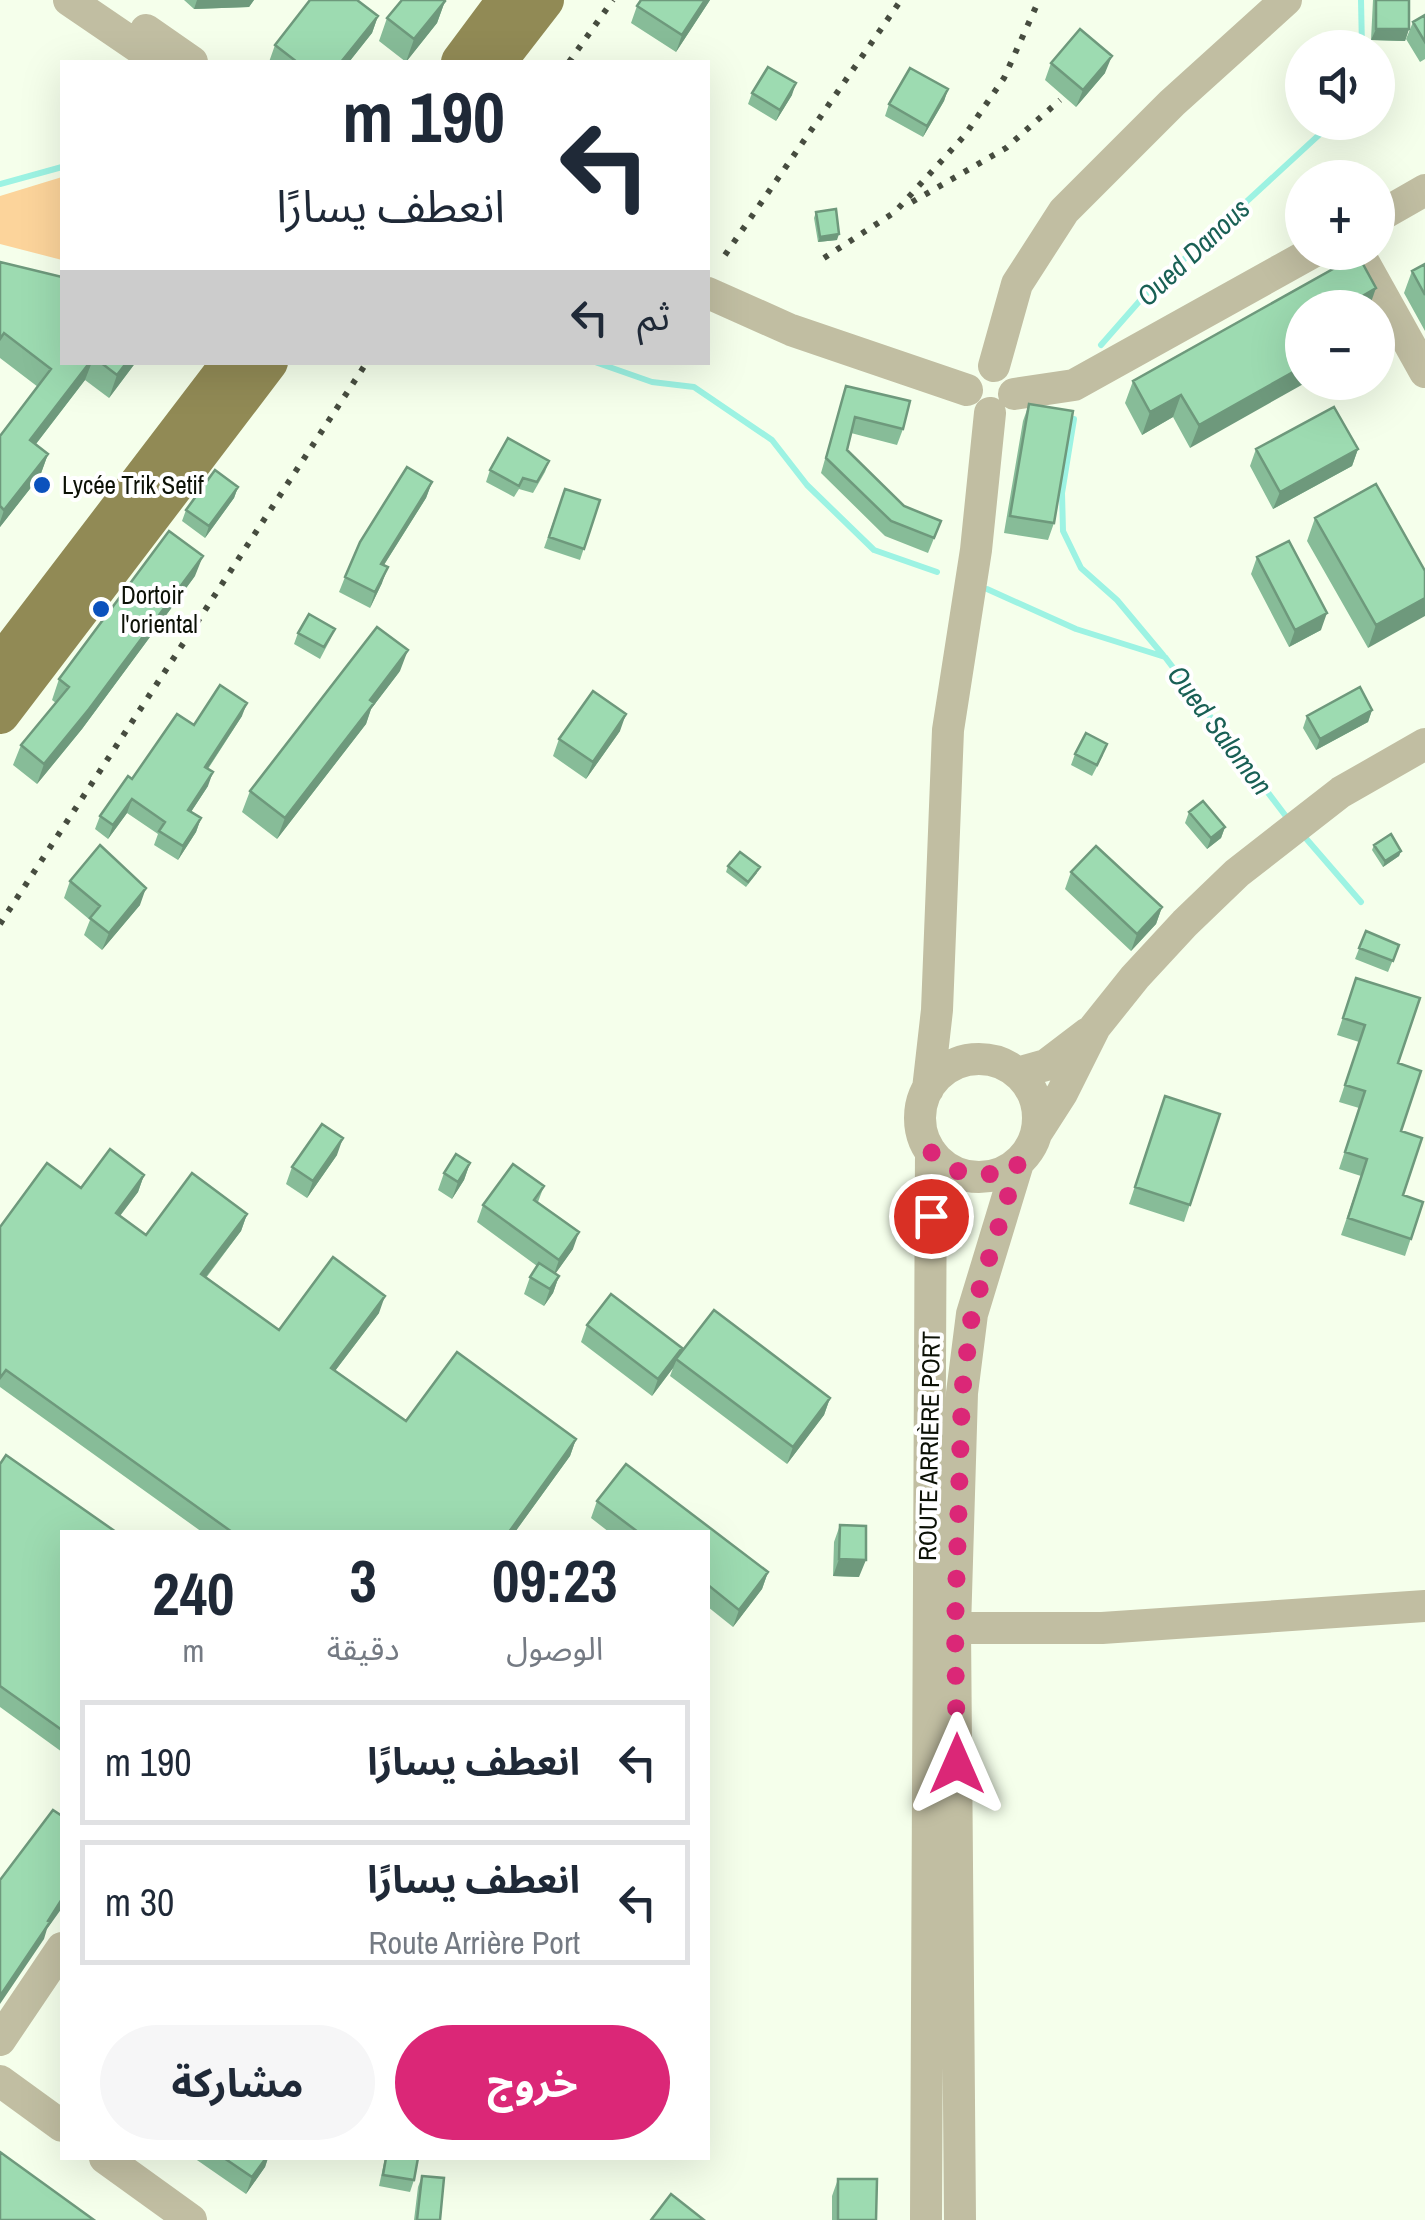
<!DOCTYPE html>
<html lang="ar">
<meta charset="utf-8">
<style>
body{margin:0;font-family:"Archivo Narrow","Noto Sans Arabic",sans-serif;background:#f6f6f7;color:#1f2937;direction:rtl;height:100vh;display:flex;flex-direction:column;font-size:38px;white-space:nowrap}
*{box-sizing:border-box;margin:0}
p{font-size:32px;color:#747a83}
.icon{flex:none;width:55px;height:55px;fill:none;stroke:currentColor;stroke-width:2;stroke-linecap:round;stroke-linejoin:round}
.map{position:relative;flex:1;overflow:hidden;direction:ltr}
.panel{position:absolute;left:60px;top:1530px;width:650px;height:630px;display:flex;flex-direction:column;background:#fff;border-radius:0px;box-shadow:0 10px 40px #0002;direction:rtl}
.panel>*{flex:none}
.top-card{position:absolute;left:60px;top:60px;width:650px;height:305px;border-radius:0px;box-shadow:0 10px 40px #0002;direction:rtl;background:#fff;color:#1f2937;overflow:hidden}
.tools{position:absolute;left:1285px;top:30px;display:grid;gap:20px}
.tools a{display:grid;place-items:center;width:110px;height:110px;border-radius:50%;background:#fff;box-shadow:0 10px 40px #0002;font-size:50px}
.pin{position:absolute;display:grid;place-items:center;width:85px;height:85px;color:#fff;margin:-42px;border:5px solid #fff;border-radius:50%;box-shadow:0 2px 10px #0007}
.me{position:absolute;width:110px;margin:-55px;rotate:0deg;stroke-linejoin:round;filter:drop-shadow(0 0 8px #0008)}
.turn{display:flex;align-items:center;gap:35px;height:210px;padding:0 40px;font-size:45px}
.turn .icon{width:130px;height:130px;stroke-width:2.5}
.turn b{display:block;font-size:70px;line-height:85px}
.then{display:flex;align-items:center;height:95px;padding:0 40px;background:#0003;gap:20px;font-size:38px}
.eta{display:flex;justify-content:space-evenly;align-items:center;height:170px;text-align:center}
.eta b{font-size:60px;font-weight:700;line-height:70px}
.action{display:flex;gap:20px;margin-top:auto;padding:20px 40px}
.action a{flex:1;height:115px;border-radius:60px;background:#db2777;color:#fff;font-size:40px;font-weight:700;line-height:115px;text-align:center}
.action a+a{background:#f6f6f7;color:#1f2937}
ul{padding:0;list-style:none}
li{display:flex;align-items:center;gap:30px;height:125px;margin:0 20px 15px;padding:0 20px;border:5px solid #e0e1e3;border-radius:0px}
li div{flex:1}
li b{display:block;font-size:38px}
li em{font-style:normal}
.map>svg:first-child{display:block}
.green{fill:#fcd49b}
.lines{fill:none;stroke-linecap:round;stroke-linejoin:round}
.stream{stroke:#9df3e3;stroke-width:6}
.minor{stroke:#c1bea2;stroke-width:32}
.major{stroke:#918a55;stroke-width:40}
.rail{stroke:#464c3f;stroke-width:6;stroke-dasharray:5 10;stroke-linecap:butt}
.wall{fill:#87bc98}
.shaded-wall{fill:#6e997c}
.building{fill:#9ddbb1;stroke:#6e997c;stroke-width:2.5}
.route{stroke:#db2777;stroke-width:18;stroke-dasharray:0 32.4}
.poi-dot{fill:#0b52bd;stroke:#fff;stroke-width:4}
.labels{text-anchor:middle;stroke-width:8;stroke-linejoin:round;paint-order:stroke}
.poi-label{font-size:25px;fill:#0c1106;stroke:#fff;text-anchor:start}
.street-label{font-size:25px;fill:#0c1106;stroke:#fff}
.water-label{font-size:28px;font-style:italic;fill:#196055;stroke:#fff}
</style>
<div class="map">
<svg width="1425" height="2220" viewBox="0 0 1425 2220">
<rect width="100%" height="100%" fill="#f5ffeb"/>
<!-- green -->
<path class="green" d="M 62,177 L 62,260 L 0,244 L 0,196 Z"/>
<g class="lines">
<!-- stream -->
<path class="stream" d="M 1361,0 L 1362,48
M 0,184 L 62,167
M 1101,345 L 1144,296 L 1333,122
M 595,362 L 652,382 L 694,387 L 772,440 L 807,485 L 874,550 L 937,572
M 1074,419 L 1062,493 L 1063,531 L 1081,568 L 1117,600 L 1163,655
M 987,589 L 1076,629 L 1165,657 L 1288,819
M 1303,835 L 1361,902"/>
<!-- minor -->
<path class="minor" d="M 69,0 L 160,62
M 146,30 L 192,62
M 1378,217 L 1425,190
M 1358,252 L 1425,372
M 708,293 L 791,330 L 967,390
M 994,366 L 1017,284 L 1064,211 L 1172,103 L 1286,0
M 1014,394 L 1074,385 L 1313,252
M920 1118a59 59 0 1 1 118 0a59 59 0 1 1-118 0Z
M 1017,1073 L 1046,1065 L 1088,1033
M 928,1089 L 937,1010 L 948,730 L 976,550 L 990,413
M 1037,1132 L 1062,1093 L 1095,1027 L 1135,977 L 1185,923 L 1237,873 L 1341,792 L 1425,744
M 955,1628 L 1102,1628 L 1425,1606
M 0,2040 L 62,1948
M 0,2081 L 62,2126
M 105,2158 L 191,2220
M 926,2220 L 931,1152
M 960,2220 L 955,1628 L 962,1393 L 972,1314 L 1018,1163"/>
<!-- major -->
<path class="major" d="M 461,62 L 507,0
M 496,62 L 544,0
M 0,666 L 232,362
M 0,714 L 268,362"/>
<!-- rail -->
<path class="rail" d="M 569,62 L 613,0
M 912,202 L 1006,148 L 1060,100
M 725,255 L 901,0
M 824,258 L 895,212 L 965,135 L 1004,78 L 1039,0
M 0,924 L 367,362"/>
</g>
<!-- wall -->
<path class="wall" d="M 184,0 L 254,0 L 249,7 L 194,9 Z
M 710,0 L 676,52 L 631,23 L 637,6 Z
M 1373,0 L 1409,0 L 1409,29 L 1405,41 L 1371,40 Z
M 445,1 L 437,23 L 406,62 L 379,41 L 387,18 Z
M 1425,15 L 1425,59 L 1420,62 L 1406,39 L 1413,22 Z
M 378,16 L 372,33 L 349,62 L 269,62 L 275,45 Z
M 1051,63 L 1105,73 L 1076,107 L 1045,80 Z
M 948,89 L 944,101 L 923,137 L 885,116 L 889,104 Z
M 752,93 L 792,95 L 776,121 L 748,104 Z
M 816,212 L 837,240 L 818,242 L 814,218 Z
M 0,262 L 62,362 L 136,362 L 109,398 L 85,380 L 36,444 L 48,454 L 40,476 L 0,527 L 0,436 L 38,387 L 0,358 Z
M 1425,264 L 1425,331 L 1404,293 L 1412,271 Z
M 1302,308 L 1190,448 L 1173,417 L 1142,435 L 1125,403 L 1133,381 Z
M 846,386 L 903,429 L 897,445 L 851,433 L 847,450 L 904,506 L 941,521 L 928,553 L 885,536 L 821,473 Z
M 1029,404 L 1054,523 L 1048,540 L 1004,533 L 1023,421 Z
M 1256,449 L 1358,449 L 1352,466 L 1273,509 L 1250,466 Z
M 549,461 L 545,472 L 533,493 L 519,489 L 514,497 L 486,482 L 490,470 Z
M 432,482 L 426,498 L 384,565 L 382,583 L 370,608 L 339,592 L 345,577 Z
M 238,487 L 234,498 L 205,538 L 182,521 L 186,510 Z
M 565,489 L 600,500 L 580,560 L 544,548 Z
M 1315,518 L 1425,571 L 1368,648 L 1307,541 Z
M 1257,557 L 1321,630 L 1289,647 L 1251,574 Z
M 195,576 L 82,729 L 37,784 L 13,765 L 21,745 L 56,703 L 52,700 L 59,679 Z
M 335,629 L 330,640 L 320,659 L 294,644 L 298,633 Z
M 400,671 L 371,709 L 366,724 L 277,839 L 242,812 L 250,791 Z
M 1372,710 L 1368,722 L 1316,750 L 1303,728 L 1307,716 Z
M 242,716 L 208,769 L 208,786 L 191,812 L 201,818 L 196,832 L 178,860 L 154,845 L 158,834 L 127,813 L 108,839 L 95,829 L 100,816 L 132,779 L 194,725 Z
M 620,731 L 586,779 L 553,756 L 559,739 Z
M 1075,754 L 1103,755 L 1092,776 L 1071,765 Z
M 1189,812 L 1225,827 L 1221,838 L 1207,849 L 1185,823 Z
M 1374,845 L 1401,851 L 1399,856 L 1383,867 L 1372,850 Z
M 728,866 L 757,873 L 746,887 L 726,872 Z
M 1071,872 L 1162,907 L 1156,924 L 1131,951 L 1065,889 Z
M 70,881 L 140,905 L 102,950 L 84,935 L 90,920 L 64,898 Z
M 1366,931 L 1399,945 L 1388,972 L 1355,959 Z
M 1356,978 L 1398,1063 L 1403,1195 L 1423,1202 L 1405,1256 L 1341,1235 L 1361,1176 L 1339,1169 L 1359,1108 L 1339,1102 L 1359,1042 L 1337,1035 Z
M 1165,1096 L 1220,1114 L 1184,1222 L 1129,1204 Z
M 337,1155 L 307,1198 L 286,1184 L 292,1167 Z
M 470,1163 L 464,1180 L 452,1199 L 438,1190 L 444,1173 Z
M 144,1175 L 138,1192 L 120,1216 L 146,1235 L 247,1214 L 241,1231 L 206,1278 L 279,1330 L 379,1313 L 335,1371 L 406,1421 L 576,1439 L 570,1456 L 515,1532 L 202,1532 L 0,1387 L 0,1227 L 81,1188 Z
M 544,1186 L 538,1202 L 573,1249 L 555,1274 L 559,1276 L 553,1293 L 544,1306 L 524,1294 L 530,1277 L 537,1266 L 477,1222 L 483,1205 Z
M 587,1325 L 682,1348 L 679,1356 L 830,1398 L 824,1415 L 787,1464 L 670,1376 L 673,1368 L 652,1396 L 581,1342 Z
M 0,1464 L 62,1532 L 62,1752 L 0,1707 Z
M 626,1464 L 768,1572 L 762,1589 L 733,1627 L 708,1607 L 708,1532 L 609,1532 L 591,1518 L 597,1501 Z
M 840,1525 L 859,1577 L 833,1576 L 834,1542 Z
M 194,2158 L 268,2158 L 265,2167 L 246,2194 Z
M 385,2158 L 418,2158 L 414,2180 L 410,2192 L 379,2186 Z
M 422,2176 L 440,2220 L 414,2220 L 418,2187 Z
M 838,2179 L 876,2220 L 832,2220 L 832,2196 Z"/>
<!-- shaded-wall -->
<path class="shaded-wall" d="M 197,0 L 254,0 L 249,7 L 194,9 Z
M 705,0 L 710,0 L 676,52 L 682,35 Z
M 445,1 L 437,23 L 406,62 L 414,39 Z
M 378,16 L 372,33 L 349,62 L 341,62 Z
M 1376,29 L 1409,29 L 1405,41 L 1371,40 Z
M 1112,56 L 1105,73 L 1076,107 L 1083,90 Z
M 796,83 L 792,95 L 776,121 L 780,110 Z
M 948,89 L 944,101 L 923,137 L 927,126 Z
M 839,234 L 837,240 L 818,242 L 820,237 Z
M 1376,288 L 1369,308 L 1342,308 Z
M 90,362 L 92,362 L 85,380 L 22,462 L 30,440 Z
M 127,362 L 136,362 L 109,398 L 117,375 Z
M 1302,367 L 1302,382 L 1307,382 L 1190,448 L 1199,425 Z
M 1181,395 L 1173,417 L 1142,435 L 1150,412 Z
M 1358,449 L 1352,466 L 1273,509 L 1280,492 Z
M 48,454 L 40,476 L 0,527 L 0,522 L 4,510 Z
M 432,482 L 426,498 L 375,579 L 381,564 Z
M 238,487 L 234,498 L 205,538 L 209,526 Z
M 203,556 L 195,576 L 82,729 L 37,784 L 44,764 Z
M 388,567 L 382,583 L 370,608 L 375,592 Z
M 1425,598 L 1425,616 L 1368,648 L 1376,625 Z
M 1327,613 L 1321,630 L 1289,647 L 1295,630 Z
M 408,650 L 400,671 L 371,709 L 366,724 L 277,839 L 285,818 L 370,700 Z
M 247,703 L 242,716 L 200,780 L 205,767 Z
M 1372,710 L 1368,722 L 1316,750 L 1320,739 Z
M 626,714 L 620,731 L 586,779 L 593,762 Z
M 213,772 L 208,786 L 183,824 L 188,810 Z
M 132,799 L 127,813 L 108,839 L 113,825 Z
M 201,818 L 196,832 L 178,860 L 183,846 Z
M 1225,827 L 1221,838 L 1207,849 L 1211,838 Z
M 1401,851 L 1399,856 L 1383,867 L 1385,861 Z
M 146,888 L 140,905 L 102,950 L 109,933 Z
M 1162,907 L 1156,924 L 1131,951 L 1137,934 Z
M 343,1138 L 337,1155 L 307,1198 L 313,1181 Z
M 470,1163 L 464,1180 L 452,1199 L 458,1182 Z
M 144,1175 L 138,1192 L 109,1230 L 116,1213 Z
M 247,1214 L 241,1231 L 195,1291 L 201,1274 Z
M 579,1232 L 573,1249 L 553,1277 L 559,1260 Z
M 559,1276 L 553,1293 L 544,1306 L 550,1289 Z
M 385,1296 L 379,1313 L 325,1384 L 331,1368 Z
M 682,1348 L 673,1368 L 652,1396 L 658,1379 Z
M 830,1398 L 824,1415 L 787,1464 L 793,1447 Z
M 576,1439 L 570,1456 L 515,1532 L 509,1532 Z
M 839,1559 L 866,1560 L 859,1577 L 833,1576 Z
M 768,1572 L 762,1589 L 733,1627 L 739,1610 Z
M 62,1899 L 62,1908 L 47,1929 L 44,1939 L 0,2004 L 0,1996 Z
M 266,2158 L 268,2158 L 265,2167 L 246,2194 L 252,2177 Z"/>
<!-- building -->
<path class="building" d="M 310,0 L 357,0 L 378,16 L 341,62 L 297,62 L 275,45 Z
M 402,0 L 444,0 L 445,1 L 414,39 L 387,18 Z
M 641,0 L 705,0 L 682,35 L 637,6 Z
M 1376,0 L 1409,0 L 1409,29 L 1376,29 Z
M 1425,15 L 1425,42 L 1413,22 Z
M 1080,29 L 1112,56 L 1083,90 L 1051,63 Z
M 768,67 L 796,83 L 780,110 L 752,93 Z
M 910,68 L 948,89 L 927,126 L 889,104 Z
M 836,209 L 839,234 L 820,237 L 816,212 Z
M 1358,255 L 1376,288 L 1342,308 L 1302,308 L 1302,367 L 1199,425 L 1181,395 L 1150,412 L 1133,381 Z
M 0,262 L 62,277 L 62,362 L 90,362 L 30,440 L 48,454 L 4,510 L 0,506 L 0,436 L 51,369 L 4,333 L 0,339 Z
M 1425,264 L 1425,295 L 1412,271 Z
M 100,362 L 127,362 L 117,375 Z
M 846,386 L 910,401 L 903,429 L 855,417 L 847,450 L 904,506 L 941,521 L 934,538 L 891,521 L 826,458 Z
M 1029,404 L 1073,411 L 1054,523 L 1010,516 Z
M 1334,407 L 1358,449 L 1280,492 L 1256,449 Z
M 508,438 L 549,461 L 537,482 L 523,478 L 519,486 L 490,470 Z
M 407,467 L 432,482 L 381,564 L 388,567 L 375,592 L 345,577 L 360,542 Z
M 215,470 L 238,487 L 209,526 L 186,510 Z
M 1376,484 L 1425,571 L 1425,598 L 1376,625 L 1315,518 Z
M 565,489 L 600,500 L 584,549 L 549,537 Z
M 169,531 L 203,556 L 89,709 L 44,764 L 21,745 L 69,687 L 59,679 Z
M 1289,541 L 1327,613 L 1295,630 L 1257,557 Z
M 309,614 L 335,629 L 324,647 L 298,633 Z
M 377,627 L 408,650 L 370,700 L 374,703 L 285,818 L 250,791 Z
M 220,685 L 247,703 L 205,767 L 213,772 L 188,810 L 201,818 L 183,846 L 159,831 L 165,822 L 132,799 L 113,825 L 100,816 L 128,776 L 132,779 L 177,714 L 194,725 Z
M 1360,687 L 1372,710 L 1320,739 L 1307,716 Z
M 593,691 L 626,714 L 593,762 L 559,739 Z
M 1086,733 L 1107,744 L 1097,765 L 1075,754 Z
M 1203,801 L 1225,827 L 1211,838 L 1189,812 Z
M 1391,834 L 1401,851 L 1385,861 L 1374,845 Z
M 100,845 L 146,888 L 109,933 L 90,918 L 100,906 L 70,881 Z
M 1096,846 L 1162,907 L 1137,934 L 1071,872 Z
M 740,852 L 760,867 L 748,882 L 728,866 Z
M 1366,931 L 1399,945 L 1393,961 L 1359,948 Z
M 1356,978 L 1420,998 L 1398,1063 L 1421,1071 L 1401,1131 L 1422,1138 L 1403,1195 L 1423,1202 L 1411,1239 L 1348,1218 L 1367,1159 L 1345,1152 L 1365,1091 L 1345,1085 L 1365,1025 L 1343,1018 Z
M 1165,1096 L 1220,1114 L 1190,1205 L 1135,1187 Z
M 322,1124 L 343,1138 L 313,1181 L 292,1167 Z
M 110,1149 L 144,1175 L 116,1213 L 146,1235 L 192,1173 L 247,1214 L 201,1274 L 279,1330 L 333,1257 L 385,1296 L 331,1368 L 406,1421 L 457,1352 L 576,1439 L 509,1532 L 232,1532 L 6,1370 L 0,1378 L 0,1227 L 47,1163 L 81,1188 Z
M 456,1154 L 470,1163 L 458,1182 L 444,1173 Z
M 513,1164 L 544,1186 L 534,1200 L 579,1232 L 559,1260 L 483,1205 Z
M 539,1263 L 559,1276 L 550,1289 L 530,1277 Z
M 611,1294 L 682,1348 L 658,1379 L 587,1325 Z
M 714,1310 L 830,1398 L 793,1447 L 676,1359 Z
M 6,1455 L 116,1532 L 62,1532 L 62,1730 L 0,1686 L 0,1464 Z
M 626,1464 L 768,1572 L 739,1610 L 708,1585 L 708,1532 L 638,1532 L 597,1501 Z
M 840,1525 L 866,1526 L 866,1560 L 839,1559 Z
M 53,1810 L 62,1816 L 62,1899 L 48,1921 L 50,1922 L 0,1996 L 0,1880 Z
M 0,2152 L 94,2220 L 0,2220 Z
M 224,2158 L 266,2158 L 252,2177 Z
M 386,2158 L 418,2158 L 414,2180 L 383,2175 Z
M 422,2176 L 444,2178 L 440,2220 L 417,2220 Z
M 838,2179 L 877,2179 L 876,2220 L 838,2220 Z
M 671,2194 L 704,2220 L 651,2220 Z"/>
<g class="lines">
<!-- route -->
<path class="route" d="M 931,1216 L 931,1152 C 958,1179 985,1182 1018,1163 L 972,1314 L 962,1393 L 955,1628 L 957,1764"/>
</g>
<!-- markers -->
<g class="poi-dot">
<circle cx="42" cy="485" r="10"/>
<circle cx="101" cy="609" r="10"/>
</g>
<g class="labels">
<!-- poi labels -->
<g class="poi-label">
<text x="62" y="494">Lycée Trik Setif</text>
<text x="121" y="604">Dortoir<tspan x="121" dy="29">l'oriental</tspan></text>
</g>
<!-- street labels -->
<g class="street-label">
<text transform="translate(929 1446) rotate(-89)" y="9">ROUTE ARRIÈRE PORT</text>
</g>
<!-- water labels -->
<g class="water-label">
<text transform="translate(1193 252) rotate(-43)" y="10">Oued Danous</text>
<text transform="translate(1220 730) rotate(53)" y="10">Oued Salomon</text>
</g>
</g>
</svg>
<div class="tools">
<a><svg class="icon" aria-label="sound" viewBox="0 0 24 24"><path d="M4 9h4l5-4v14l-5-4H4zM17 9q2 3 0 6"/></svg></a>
<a>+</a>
<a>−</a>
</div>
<div class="pin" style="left:931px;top:1216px;background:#d93025"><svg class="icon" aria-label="arrive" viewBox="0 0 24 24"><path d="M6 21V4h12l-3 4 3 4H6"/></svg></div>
<svg class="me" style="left:957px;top:1764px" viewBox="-20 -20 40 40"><path d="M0-17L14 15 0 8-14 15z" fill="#db2777" stroke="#fff" stroke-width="4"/></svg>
<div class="top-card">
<div class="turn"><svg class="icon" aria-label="left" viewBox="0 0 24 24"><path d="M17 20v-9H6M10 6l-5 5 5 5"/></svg><div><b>190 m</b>انعطف يسارًا</div></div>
<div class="then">ثم<svg class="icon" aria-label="left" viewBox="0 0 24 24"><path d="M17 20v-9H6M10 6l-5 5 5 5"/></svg></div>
</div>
<section class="panel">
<div class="eta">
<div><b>09:23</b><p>الوصول</p></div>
<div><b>3</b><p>دقيقة</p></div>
<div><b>240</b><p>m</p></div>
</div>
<ul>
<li><svg class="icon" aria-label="left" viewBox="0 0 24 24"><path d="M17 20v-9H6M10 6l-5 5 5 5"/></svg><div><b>انعطف يسارًا</b></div><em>190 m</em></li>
<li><svg class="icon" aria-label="left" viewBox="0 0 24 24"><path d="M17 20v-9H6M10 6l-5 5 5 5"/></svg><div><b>انعطف يسارًا</b><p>Route Arrière Port</p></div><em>30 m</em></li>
</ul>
<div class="action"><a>خروج</a><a>مشاركة</a></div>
</section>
</div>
